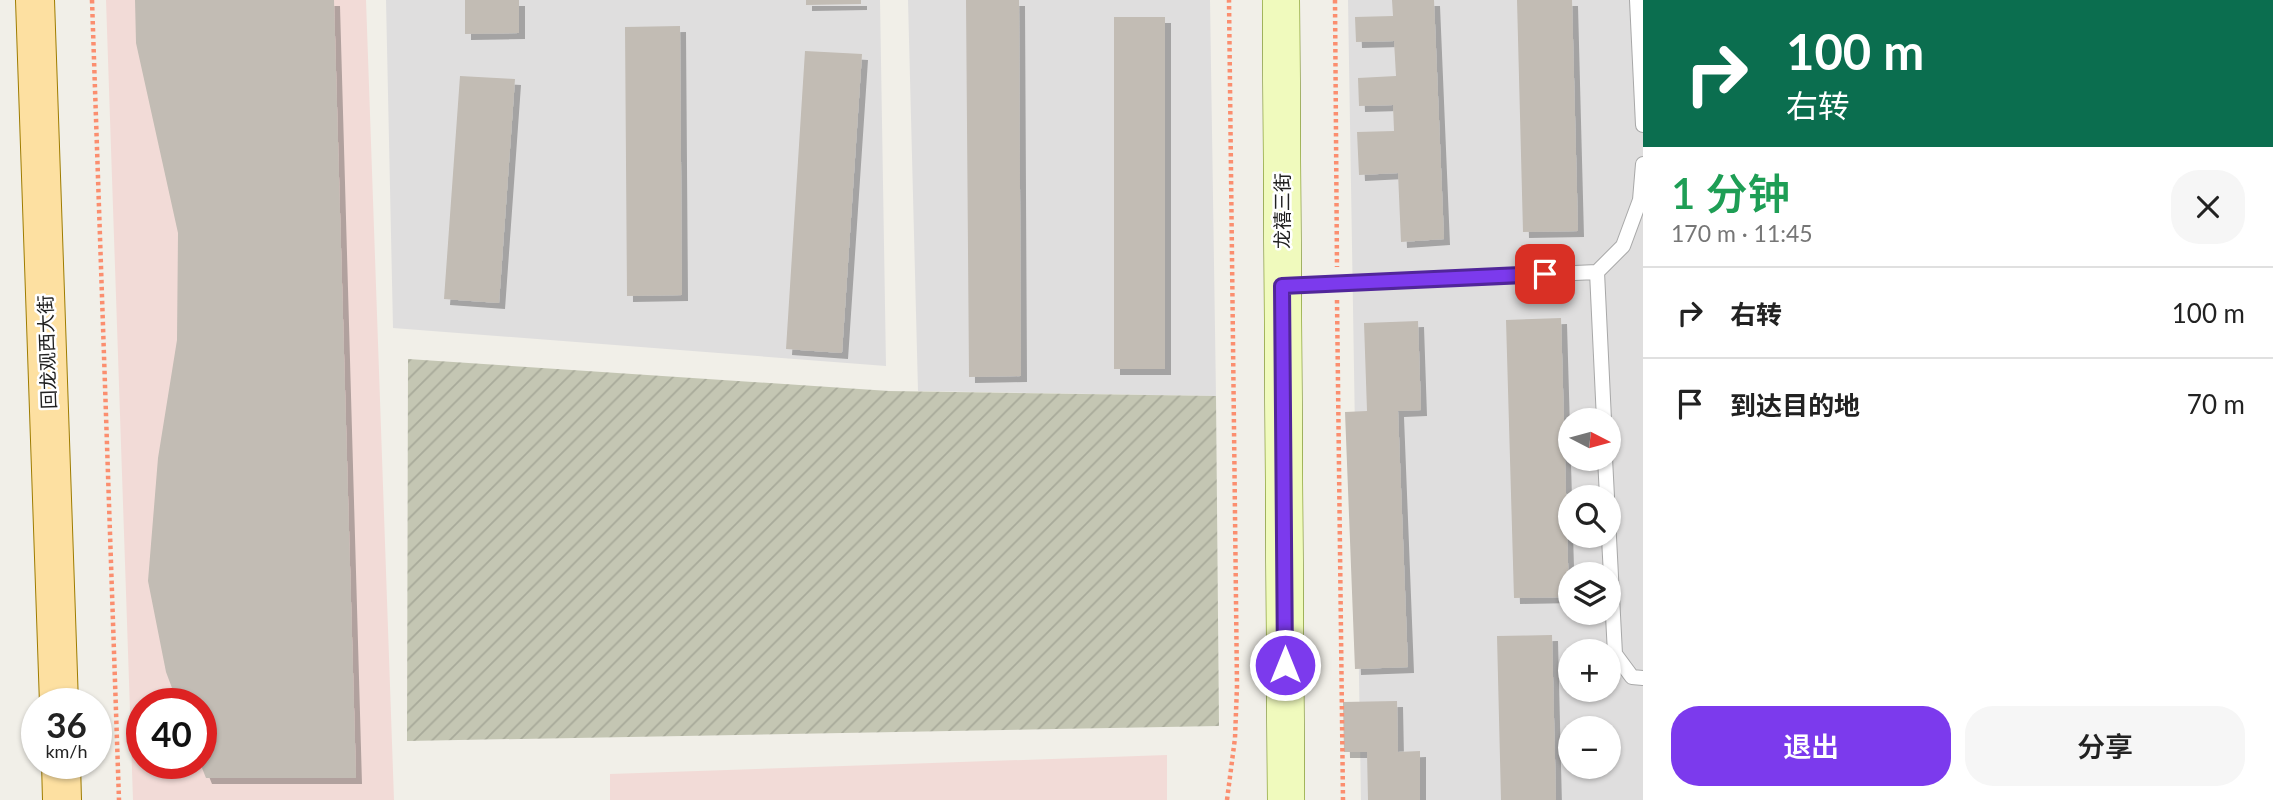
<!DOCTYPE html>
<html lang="zh">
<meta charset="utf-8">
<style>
body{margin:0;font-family:Lato,"Noto Sans SC",sans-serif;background:#f6f6f6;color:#222;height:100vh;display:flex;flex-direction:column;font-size:26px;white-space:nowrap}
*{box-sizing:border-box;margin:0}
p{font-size:23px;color:#767676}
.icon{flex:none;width:38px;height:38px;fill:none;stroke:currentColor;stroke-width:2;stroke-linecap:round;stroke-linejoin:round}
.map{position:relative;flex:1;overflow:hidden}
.drawer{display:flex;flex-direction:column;background:#fff;width:630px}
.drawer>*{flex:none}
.banner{background:#0b6e4f;color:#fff;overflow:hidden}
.needle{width:46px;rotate:96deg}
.tools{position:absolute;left:1558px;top:408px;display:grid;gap:14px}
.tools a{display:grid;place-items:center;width:63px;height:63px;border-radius:50%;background:#fff;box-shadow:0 2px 5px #0004;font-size:35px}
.speed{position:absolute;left:21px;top:688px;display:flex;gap:14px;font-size:35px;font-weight:700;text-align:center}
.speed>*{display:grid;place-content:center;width:91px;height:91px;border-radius:50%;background:#fff;box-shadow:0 2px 5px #0004;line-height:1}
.speed small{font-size:18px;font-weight:400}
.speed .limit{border:10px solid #d22;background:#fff;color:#111}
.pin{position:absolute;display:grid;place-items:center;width:60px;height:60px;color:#fff;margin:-30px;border-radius:14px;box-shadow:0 4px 10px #0006}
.me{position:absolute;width:77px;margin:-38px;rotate:0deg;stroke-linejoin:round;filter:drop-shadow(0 0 5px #0008)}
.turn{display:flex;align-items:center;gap:24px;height:147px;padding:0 28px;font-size:32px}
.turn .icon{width:91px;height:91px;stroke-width:2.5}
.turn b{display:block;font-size:49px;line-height:60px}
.round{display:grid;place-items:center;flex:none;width:74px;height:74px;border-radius:28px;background:#f6f6f6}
.summary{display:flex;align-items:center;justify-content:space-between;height:119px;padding:0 28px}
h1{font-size:42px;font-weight:600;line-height:52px;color:#1e9e55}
.action{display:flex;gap:14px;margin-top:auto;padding:14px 28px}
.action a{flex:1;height:80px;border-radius:28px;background:#7c3aed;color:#fff;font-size:28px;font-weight:600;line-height:80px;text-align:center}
.action a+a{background:#f6f6f6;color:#222}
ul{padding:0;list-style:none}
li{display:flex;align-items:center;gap:21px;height:91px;padding:0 28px;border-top:2px solid #e0e0e0}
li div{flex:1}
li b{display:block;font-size:26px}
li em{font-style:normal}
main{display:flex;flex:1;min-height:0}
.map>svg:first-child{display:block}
.residential{fill:#dfdede;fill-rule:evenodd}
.commercial{fill:#f2dbd7;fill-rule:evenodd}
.construction{fill:url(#construction-furrows)}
.building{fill:#c2bcb4;filter:url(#shadow)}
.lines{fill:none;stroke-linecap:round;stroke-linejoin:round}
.lane-casing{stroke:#a8a8a8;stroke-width:16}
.secondary-casing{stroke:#617c04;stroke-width:38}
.primary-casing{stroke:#9e7c00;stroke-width:40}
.path{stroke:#fb8e6f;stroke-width:4.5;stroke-dasharray:3.5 3.5;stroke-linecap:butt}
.lane{stroke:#fff;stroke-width:14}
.secondary{stroke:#f0fabd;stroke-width:37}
.primary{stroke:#fde0a1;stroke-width:38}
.route-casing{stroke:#51269a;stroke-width:18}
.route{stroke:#7c3aed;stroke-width:12}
.labels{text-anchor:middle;stroke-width:5;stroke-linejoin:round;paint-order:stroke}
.street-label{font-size:19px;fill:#212121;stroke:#fff}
</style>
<main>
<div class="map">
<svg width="1643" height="800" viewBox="0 0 1643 800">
<defs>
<pattern id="construction-furrows" width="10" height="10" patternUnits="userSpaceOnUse" patternTransform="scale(1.75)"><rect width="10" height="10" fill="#c4c6b3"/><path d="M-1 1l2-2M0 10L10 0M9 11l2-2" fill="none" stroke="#a8aa9a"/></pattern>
<filter id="shadow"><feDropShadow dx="6" dy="6" stdDeviation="0" flood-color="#0004"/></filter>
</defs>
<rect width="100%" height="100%" fill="#f1efe8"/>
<!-- residential -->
<path class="residential" d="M 386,0 L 880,0 L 886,366 L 393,328 Z
M 908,0 L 1210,0 L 1216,396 L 918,391 Z
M 1348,0 L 1643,0 L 1643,800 L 1361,800 ZM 1570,420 L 1608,420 L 1608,458 L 1570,458 ZM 1570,497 L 1608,497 L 1608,536 L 1570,536 ZM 1570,574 L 1608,574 L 1608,612 L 1570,612 ZM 1570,651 L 1608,651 L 1608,690 L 1570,690 ZM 1570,728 L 1608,728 L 1608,766 L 1570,766 Z"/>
<!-- commercial -->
<path class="commercial" d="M 106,0 L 366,0 L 394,800 L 133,800 ZM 142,704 L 201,704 L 201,763 L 142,763 Z
M 1167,755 L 1167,800 L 610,800 L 610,774 Z"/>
<!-- construction -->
<path class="construction" d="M 408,359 L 889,391 L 1216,396 L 1219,726 L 407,741 Z"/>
<!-- building -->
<path class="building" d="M 135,0 L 334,0 L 356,778 L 206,778 L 200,763 L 201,704 L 178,704 L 166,672 L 148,581 L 158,458 L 177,340 L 178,233 L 136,43 Z
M 465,0 L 519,0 L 519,33 L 465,34 Z
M 806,0 L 861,0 L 861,4 L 806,5 Z
M 966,0 L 1019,0 L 1021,376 L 969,377 Z
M 1392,0 L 1434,0 L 1444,239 L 1401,242 L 1398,173 L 1359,175 L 1357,132 L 1394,131 L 1393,105 L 1359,106 L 1358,78 L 1396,76 L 1394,41 L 1356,42 L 1355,17 L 1393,16 Z
M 1517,0 L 1572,0 L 1578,231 L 1523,232 Z
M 1114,17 L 1165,17 L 1165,369 L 1114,369 Z
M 680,26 L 682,295 L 627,296 L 625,27 Z
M 805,51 L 862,54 L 842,353 L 786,349 Z
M 460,76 L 515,79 L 499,303 L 444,299 Z
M 1561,318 L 1569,597 L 1514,598 L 1506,320 Z
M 1418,321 L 1421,410 L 1398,411 L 1408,667 L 1355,669 L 1345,412 L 1367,411 L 1364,323 Z
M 1552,635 L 1556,800 L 1501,800 L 1497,636 Z
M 1397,701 L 1398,752 L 1420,751 L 1420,800 L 1368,800 L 1367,752 L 1344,752 L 1343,702 Z"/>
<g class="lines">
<defs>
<path id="lane" d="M 1637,0 L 1643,125
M 1597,272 L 1604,420
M 1284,286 L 1597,272 L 1623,246 L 1640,200 L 1643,164
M 1605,458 L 1607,497
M 1608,518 L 1615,654 L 1632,677 L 1643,678"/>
<path id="secondary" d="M 1281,0 L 1286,800"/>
<path id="primary" d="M 35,0 L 59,704
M 61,763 L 62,800"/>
</defs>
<!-- lane casing -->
<use href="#lane" class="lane-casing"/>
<!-- secondary casing -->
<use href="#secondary" class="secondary-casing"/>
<!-- primary casing -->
<use href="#primary" class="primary-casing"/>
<!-- path -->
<path class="path" d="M 92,0 L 119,800
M 1335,0 L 1337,267
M 1337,300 L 1343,800
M 1227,800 L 1235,738 L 1237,686 L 1229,0"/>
<!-- lane -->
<use href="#lane" class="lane"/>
<!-- secondary -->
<use href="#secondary" class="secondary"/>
<!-- primary -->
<use href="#primary" class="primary"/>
</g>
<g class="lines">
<defs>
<path id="route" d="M 1285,665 L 1282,286 L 1545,274"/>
</defs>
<!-- route casing -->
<use href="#route" class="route-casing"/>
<!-- route -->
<use href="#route" class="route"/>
</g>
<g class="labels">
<!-- street labels -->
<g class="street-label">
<text transform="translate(1282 211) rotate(-90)" y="7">龙禧三街</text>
<text transform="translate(47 352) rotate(-92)" y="7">回龙观西大街</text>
</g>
</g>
</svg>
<div class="tools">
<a><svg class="needle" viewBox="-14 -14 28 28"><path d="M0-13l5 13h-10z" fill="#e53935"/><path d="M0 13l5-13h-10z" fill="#767676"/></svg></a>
<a><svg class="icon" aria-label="search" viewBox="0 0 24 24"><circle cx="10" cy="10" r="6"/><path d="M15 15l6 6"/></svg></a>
<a><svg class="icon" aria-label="layers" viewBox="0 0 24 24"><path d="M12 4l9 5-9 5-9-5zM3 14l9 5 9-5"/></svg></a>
<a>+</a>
<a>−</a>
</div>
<div class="speed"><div>36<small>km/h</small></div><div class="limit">40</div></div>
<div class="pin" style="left:1545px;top:274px;background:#d93025"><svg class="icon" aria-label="arrive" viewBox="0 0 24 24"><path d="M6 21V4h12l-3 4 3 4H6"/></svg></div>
<svg class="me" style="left:1285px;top:665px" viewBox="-20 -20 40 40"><circle r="17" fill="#7c3aed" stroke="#fff" stroke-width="3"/><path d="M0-11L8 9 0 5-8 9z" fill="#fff"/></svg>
</div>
<section class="drawer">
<div class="banner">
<div class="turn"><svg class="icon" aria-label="right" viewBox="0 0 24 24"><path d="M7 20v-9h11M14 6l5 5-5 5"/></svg><div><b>100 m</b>右转</div></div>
</div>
<div class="summary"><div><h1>1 分钟</h1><p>170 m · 11:45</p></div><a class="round"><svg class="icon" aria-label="close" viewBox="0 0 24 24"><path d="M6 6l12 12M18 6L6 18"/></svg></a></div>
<ul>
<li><svg class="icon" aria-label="right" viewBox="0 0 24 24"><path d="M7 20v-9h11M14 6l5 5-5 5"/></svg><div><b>右转</b></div><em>100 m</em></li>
<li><svg class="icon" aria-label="arrive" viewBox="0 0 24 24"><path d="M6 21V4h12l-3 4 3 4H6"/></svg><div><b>到达目的地</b></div><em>70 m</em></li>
</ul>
<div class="action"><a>退出</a><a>分享</a></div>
</section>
</main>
